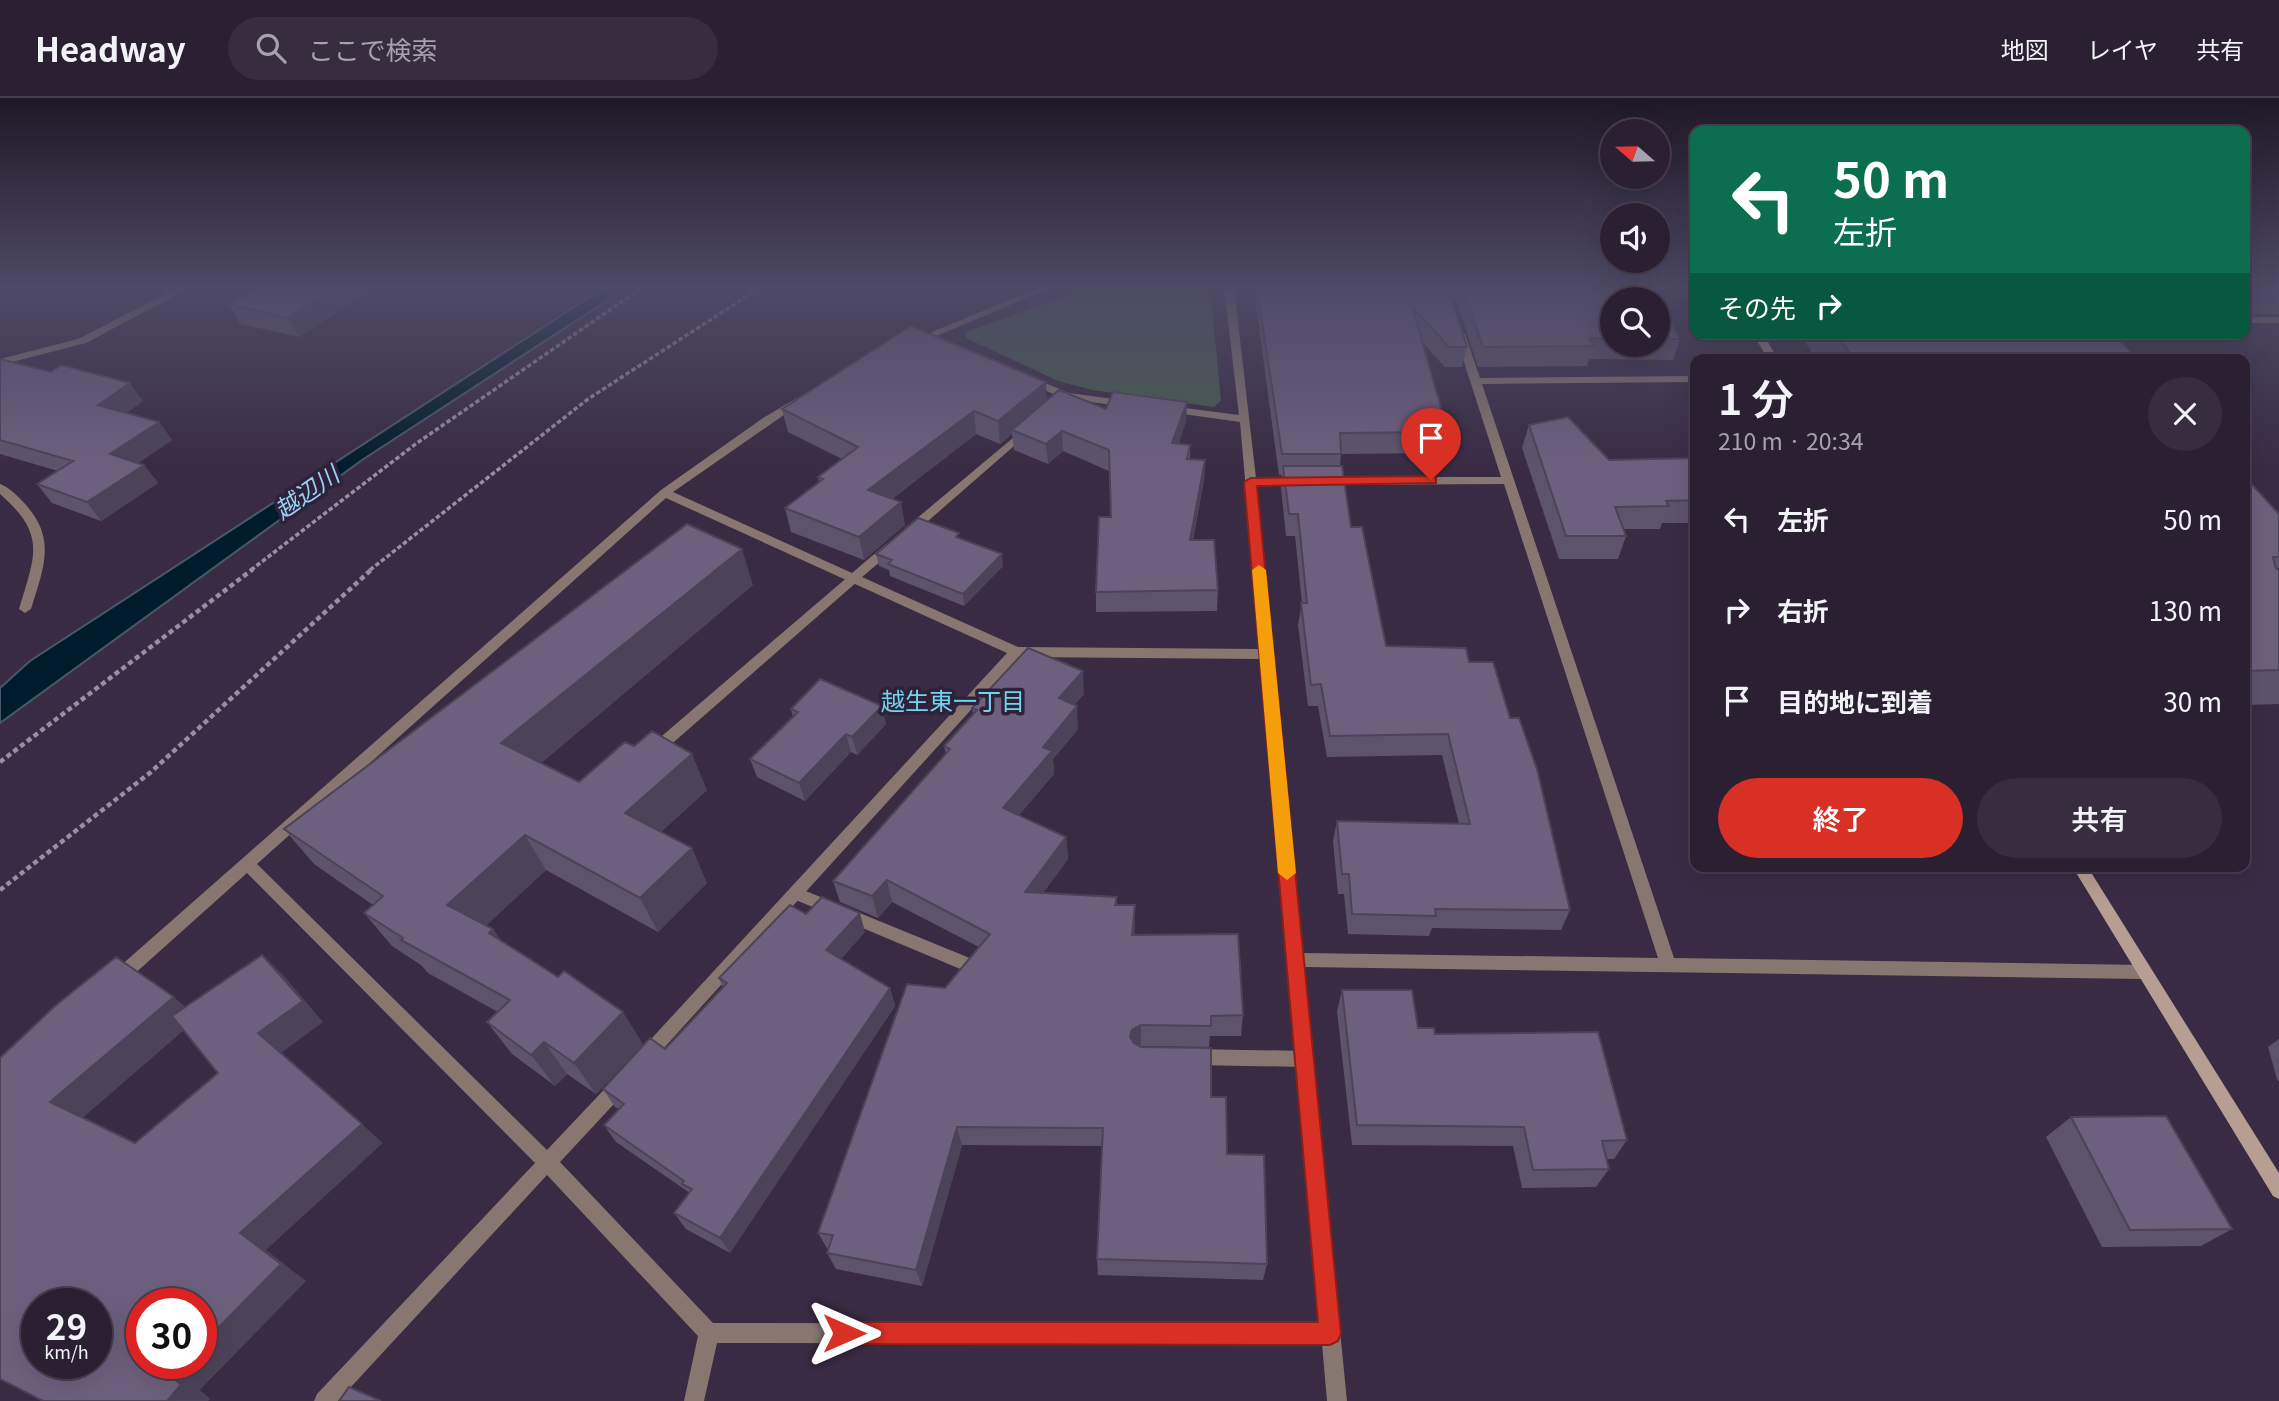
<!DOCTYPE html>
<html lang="ja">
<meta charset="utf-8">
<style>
body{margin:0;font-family:Georgia,"Noto Sans JP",serif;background:#372d3e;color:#f1f3f6;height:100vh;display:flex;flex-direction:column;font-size:26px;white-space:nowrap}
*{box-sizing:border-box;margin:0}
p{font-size:23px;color:#a6a3ac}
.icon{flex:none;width:38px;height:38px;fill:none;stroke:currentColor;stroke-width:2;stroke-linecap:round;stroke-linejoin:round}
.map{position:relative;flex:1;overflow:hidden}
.sheet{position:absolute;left:1690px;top:256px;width:560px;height:518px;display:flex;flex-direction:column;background:#2b2032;border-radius:14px;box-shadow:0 7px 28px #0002,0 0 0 2px #473e4d}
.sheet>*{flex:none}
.top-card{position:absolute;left:1690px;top:28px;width:560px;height:214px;border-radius:14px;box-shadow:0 7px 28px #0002,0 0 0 2px #473e4d;background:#0b6e4f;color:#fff;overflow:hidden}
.needle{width:46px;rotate:290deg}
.tools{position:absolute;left:1600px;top:21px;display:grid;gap:14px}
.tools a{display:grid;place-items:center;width:70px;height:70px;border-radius:50%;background:#2b2032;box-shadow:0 7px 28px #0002,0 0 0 2px #473e4d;font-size:35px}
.speed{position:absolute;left:21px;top:1190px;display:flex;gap:14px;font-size:35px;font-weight:700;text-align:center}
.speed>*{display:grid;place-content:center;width:91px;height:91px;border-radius:50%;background:#2b2032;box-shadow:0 7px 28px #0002,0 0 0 2px #473e4d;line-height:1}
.speed small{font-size:18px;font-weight:400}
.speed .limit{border:10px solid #d22;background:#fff;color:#111}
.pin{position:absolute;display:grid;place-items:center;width:60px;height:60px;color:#fff;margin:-72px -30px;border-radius:50% 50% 50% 0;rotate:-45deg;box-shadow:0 0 7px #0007}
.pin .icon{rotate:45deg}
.me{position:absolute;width:77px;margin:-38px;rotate:90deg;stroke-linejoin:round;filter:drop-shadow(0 0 5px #0008)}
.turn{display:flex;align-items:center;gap:24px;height:147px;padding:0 28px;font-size:32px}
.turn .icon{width:91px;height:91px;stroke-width:2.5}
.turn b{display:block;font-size:49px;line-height:60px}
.then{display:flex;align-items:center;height:66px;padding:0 28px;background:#0003;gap:14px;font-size:26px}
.round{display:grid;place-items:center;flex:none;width:74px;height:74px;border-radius:37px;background:#372d3e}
.overview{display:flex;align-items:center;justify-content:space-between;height:119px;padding:0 28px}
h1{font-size:42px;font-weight:600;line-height:52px}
.primary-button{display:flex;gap:14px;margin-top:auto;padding:14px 28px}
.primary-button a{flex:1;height:80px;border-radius:42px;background:#d93025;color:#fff;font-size:28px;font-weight:600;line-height:80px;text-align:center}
.primary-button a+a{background:#372d3e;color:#f1f3f6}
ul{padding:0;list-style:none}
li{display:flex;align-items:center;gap:21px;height:91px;padding:0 28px}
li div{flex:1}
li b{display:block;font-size:26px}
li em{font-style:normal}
header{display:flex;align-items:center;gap:42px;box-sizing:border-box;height:98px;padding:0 35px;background:#2b2032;border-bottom:2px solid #473e4d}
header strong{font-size:33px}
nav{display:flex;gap:38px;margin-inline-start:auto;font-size:24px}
.search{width:490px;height:63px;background:#372d3e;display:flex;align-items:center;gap:18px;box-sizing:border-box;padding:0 24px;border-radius:38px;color:#a6a3ac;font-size:26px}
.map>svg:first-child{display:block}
.green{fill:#465e4a}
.water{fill:#001c2c;stroke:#485868;stroke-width:2}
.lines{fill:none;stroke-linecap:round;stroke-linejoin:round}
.path-far1{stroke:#9a8ea2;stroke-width:3.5;stroke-dasharray:4.5 2.5;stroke-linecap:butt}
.path{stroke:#9a8ea2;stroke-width:4.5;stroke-dasharray:5 3.5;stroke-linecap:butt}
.lane{fill:#877770;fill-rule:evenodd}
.street{fill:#877770;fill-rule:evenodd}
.secondary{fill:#b79e93;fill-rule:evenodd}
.wall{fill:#5e536c;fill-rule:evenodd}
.shaded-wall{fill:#4c4358}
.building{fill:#6d607e;stroke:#4c4358;stroke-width:2;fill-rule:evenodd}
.route{fill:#d93025;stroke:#8d1f18;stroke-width:2}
.slow{fill:#f59e0b}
.labels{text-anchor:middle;stroke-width:7;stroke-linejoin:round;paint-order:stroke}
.water-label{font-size:24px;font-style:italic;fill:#96d1f5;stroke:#2f2139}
.neighbourhood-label{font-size:24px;fill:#71d4ee;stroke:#2f2139}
</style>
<header>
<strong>Headway</strong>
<div class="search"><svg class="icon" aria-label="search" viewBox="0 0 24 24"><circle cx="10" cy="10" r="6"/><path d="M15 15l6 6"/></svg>ここで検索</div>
<nav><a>地図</a><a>レイヤ</a><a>共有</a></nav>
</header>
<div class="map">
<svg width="2279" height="1303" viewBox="0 0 2279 1303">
<rect width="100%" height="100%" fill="#392b43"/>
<!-- green -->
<path class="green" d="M 1091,189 L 1210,189 L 1221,303 L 1214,309 L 1093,292 L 1058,283 L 966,240 L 966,234 Z"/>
<!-- water -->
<path class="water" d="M 605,189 L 628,189 L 362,362 L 0,625 L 0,590 L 30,563 Z"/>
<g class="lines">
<!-- path-far1 -->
<path class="path-far1" d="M 251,472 L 417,345 L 643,189
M 370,472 L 588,301 L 761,189"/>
<!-- path -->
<path class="path" d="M 0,664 L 253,471
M 0,792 L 151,674 L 372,471"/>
<!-- lane -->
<path class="lane" d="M 854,476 L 860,480 L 858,483 L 659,657 L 649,657 L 647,653 L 649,649 L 850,477 Z
M 796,789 L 977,863 L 979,868 L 977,873 L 971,875 L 965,873 L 791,800 L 788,795 L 791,790 Z
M 1194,951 L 1305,953 L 1311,955 L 1313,961 L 1311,967 L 1305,969 L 1194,967 L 1188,964 L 1186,959 L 1188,954 Z"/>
<!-- street -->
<path class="street" d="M 179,189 L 191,189 L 86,245 L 0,267 L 0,261 L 78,241 Z
M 1040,189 L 1053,189 L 917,246 L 908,244 Z
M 1224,189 L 1234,189 L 1256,380 L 1298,379 L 1304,383 L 1298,387 L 1257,387 L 1303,855 L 1658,860 L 1504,386 L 1325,387 L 1319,383 L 1325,379 L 1501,379 L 1455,236 L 1460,233 L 1465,236 L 1480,280 L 1696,278 L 1696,284 L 1482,286 L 1674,860 L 2144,867 L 2150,869 L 2152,874 L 2150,879 L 2144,881 L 1304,869 L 1347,1303 L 1327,1303 L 1322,1246 L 717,1245 L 704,1303 L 684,1303 L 698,1238 L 547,1077 L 338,1303 L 314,1303 L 317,1296 L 535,1065 L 247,775 L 122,887 L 116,889 L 110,887 L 108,882 L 110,877 L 661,392 L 763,320 L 795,301 L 799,300 L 804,303 L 673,394 L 852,475 L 886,446 L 894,446 L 896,449 L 894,452 L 862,479 L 1018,549 L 1260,551 L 1240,324 L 1169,314 L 1164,311 L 1169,308 L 1239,317 ZM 666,400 L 1007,555 L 640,953 L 638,958 L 640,963 L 646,966 L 652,963 L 1019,559 L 1261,561 L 1320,1226 L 713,1225 L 560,1064 L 627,992 L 630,986 L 627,980 L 621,978 L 615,980 L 547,1052 L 257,766 Z
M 2245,219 L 2279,219 L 2279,225 L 2245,225 Z
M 1031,279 L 1069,295 L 1128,303 L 1133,306 L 1128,309 L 1069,301 L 1066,304 L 1058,304 L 1057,302 L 1060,299 L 1027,284 L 1027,280 Z
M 1025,330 L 1030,333 L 1029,335 L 912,437 L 904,437 L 904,431 Z
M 0,386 C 10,390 19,399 26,407 C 57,442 43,471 31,511 L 25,515 L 19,511 C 35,457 47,437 0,396 Z"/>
<!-- secondary -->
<path class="secondary" d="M 1753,236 L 1763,236 L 1778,261 L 1768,261 Z
M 2072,768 L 2087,768 L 2279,1075 L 2279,1101 L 2273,1098 Z"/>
</g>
<!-- wall -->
<path class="wall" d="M 257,189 L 375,189 L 299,239 L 240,226 L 229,206 Z
M 1255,189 L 1447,189 L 1467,249 L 1462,269 L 1445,269 L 1422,244 L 1448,334 L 1444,355 L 1341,356 L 1340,368 L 1351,429 L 1386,548 L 1469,564 L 1570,812 L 1561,832 L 1432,830 L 1429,838 L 1348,836 L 1344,796 L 1338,796 L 1333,743 L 1337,723 L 1459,726 L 1442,657 L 1327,659 L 1318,608 L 1308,608 L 1298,527 L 1302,505 L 1295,438 L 1286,438 L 1281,390 L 1282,377 L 1279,377 L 1255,200 Z
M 1452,189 L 1653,189 L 1680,241 L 1673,262 L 1589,261 L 1587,268 L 1478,269 ZM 1612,201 L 1657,201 L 1657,247 L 1612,247 Z
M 2245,189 L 2279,189 L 2279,216 L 2245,216 Z
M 1800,236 L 2114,236 L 2137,261 L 1816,261 Z
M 0,261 L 143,303 L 126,315 L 159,324 L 172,342 L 138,365 L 144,367 L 158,385 L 101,423 L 52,405 L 37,386 L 58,373 L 0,356 Z
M 1047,302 L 1106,311 L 1187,304 L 1186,324 L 1178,346 L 1190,347 L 1190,361 L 1205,362 L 1204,382 L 1193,442 L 1218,492 L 1217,513 L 1096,514 L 1096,494 L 1111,419 L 1109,373 L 1063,353 L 1048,366 L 1014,352 L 1012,336 L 1000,346 L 976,336 L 892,401 L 905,427 L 864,462 L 791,434 L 785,410 L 819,384 L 818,379 L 842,361 L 788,334 L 782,311 Z
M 1529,327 L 1609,362 L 1696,360 L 1696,425 L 1662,425 L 1660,431 L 1624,431 L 1626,438 L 1618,461 L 1559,461 L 1522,350 Z
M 2245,379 L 2279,416 L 2279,606 L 2245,607 Z
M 960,440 L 1003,468 L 964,508 L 890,478 L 889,472 L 879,468 L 876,456 Z
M 753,487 L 541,665 L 579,684 L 707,692 L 661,734 L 707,785 L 658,834 L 546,772 L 486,827 L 502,843 L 643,946 L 596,996 L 567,976 L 555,988 L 512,956 L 487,924 L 498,914 L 428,875 L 421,867 L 392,848 L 364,815 L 373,807 L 314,766 L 284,731 Z
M 1084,596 L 1074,607 L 1078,631 L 1053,661 L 1054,676 L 1019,717 L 1066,739 L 1068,761 L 1043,795 L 1117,799 L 1117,807 L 1135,807 L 1134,837 L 1243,917 L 1241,938 L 1210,938 L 1209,949 L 1140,948 L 1211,999 L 1227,1056 L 1267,1166 L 1263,1182 L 1098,1177 L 1097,1161 L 1102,1048 L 962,1047 L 922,1188 L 836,1171 L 827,1155 L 828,1152 L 818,1135 L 945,890 L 979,849 L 892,804 L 878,820 L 840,804 L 833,783 L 946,656 L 944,648 L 973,617 L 972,610 Z
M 791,611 L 886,626 L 857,657 L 851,654 L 805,703 L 757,679 L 750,661 L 793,619 Z
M 806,816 L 865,834 L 841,861 L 890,890 L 895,908 L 730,1155 L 686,1131 L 674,1115 L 689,1095 L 687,1093 L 616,1044 L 604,1027 L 619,1011 L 615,1009 L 603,991 L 665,951 L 723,890 L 719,880 Z
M 1342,892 L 1418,930 L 1627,1042 L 1614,1061 L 1607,1061 L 1609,1071 L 1596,1089 L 1522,1090 L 1513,1048 L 1352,1047 L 1337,913 Z
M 2279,941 L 2279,984 L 2277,981 L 2268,949 Z
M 2071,1019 L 2232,1131 L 2201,1148 L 2102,1149 L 2046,1039 Z"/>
<!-- shaded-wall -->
<path class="shaded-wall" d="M 336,189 L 375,189 L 299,239 L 288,220 Z
M 1046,284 L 1047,306 L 1012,332 L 1012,336 L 1000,346 L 998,323 Z
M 130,285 L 143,303 L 111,325 L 98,307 Z
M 1187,304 L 1186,324 L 1172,366 L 1172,345 Z
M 974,313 L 976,336 L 873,415 L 868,392 Z
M 159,324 L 172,342 L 124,375 L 110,356 Z
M 1062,333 L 1063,353 L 1048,366 L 1046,346 Z
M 1205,362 L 1204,382 L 1189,462 L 1190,442 Z
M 144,367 L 158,385 L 101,423 L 87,404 Z
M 901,404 L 905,427 L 864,462 L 859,439 Z
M 742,451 L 753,487 L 522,681 L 501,645 Z
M 1002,456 L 1003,468 L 964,508 L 963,496 Z
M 1083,573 L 1084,596 L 1060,623 L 1059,600 Z
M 882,608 L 886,626 L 857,657 L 852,639 Z
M 1077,608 L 1078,631 L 1053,661 L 1054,676 L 1006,732 L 1003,710 L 1043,649 Z
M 846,636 L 851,654 L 805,703 L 799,685 Z
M 692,656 L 707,692 L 643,750 L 625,715 Z
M 525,737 L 546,772 L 472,841 L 447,807 Z
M 1066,739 L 1068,761 L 1028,816 L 1025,794 Z
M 692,750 L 707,785 L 658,834 L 640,800 Z
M 887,782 L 892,804 L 878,820 L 872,798 Z
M 1135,807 L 1135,829 L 1133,859 L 1132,837 Z
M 860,815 L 865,834 L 832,871 L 826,852 Z
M 493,831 L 517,864 L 489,835 Z
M 262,857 L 284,878 L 323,924 L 281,955 L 258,935 Z
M 890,890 L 895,908 L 730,1155 L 720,1140 Z
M 174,899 L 198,920 L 79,1023 L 50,1004 Z
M 623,914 L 643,946 L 596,996 L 574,965 Z
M 1141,927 L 1141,947 L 1133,952 L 1130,939 L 1132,932 Z
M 544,944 L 567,976 L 555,988 L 531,957 Z
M 362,1026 L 383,1045 L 266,1152 L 306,1183 L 200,1292 L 210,1301 L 208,1303 L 167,1303 L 171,1278 L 183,1265 L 201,1265 L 201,1247 L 240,1135 Z
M 957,1029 L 962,1047 L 922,1188 L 916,1172 Z"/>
<!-- building -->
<path class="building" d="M 257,189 L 336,189 L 288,220 L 229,206 Z
M 1257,189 L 1447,189 L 1467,249 L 1449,249 L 1412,208 L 1448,334 L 1340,335 L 1341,356 L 1282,356 Z
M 1463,189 L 1653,189 L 1680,241 L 1657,241 L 1657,201 L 1612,201 L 1612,241 L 1590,240 L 1593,248 L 1483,249 Z
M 2245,189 L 2279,189 L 2279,198 L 2245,198 Z
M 911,228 L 1046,284 L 998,323 L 974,313 L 868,392 L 901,404 L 859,439 L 785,410 L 823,381 L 818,379 L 858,349 L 782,311 Z
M 1837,236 L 2114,236 L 2137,261 L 1854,261 Z
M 0,261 L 51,274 L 61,267 L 130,285 L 98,307 L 159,324 L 110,356 L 144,367 L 87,404 L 37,386 L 73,363 L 0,342 Z
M 1059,292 L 1106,311 L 1113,294 L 1187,304 L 1172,345 L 1190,347 L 1187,361 L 1205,362 L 1190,442 L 1214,442 L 1218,492 L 1096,494 L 1099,419 L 1111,419 L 1109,352 L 1062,333 L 1046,346 L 1012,332 Z
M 1568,319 L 1609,362 L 1696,360 L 1696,402 L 1666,403 L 1669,408 L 1615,409 L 1626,438 L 1566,438 L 1529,327 Z
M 1283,368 L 1342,368 L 1351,429 L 1362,429 L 1386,548 L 1466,550 L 1469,564 L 1493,564 L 1510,620 L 1519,620 L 1537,671 L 1570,812 L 1435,811 L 1436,818 L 1352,816 L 1349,776 L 1342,776 L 1337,723 L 1470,726 L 1448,636 L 1330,638 L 1321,586 L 1311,587 L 1301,505 L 1307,505 L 1298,416 L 1289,416 Z
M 2245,379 L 2279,416 L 2279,459 L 2273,459 L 2276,471 L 2279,471 L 2279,572 L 2245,573 Z
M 918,420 L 959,435 L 956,439 L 1002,456 L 963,496 L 888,466 L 892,462 L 876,456 Z
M 687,426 L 742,451 L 501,645 L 579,684 L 625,644 L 634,648 L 652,633 L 692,656 L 625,715 L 692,750 L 640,800 L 525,737 L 447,807 L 493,831 L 489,835 L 558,879 L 564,873 L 623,914 L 574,965 L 544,944 L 531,957 L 487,924 L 510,902 L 401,842 L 403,840 L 364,815 L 383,798 L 284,731 Z
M 1028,550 L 1083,573 L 1059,600 L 1077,608 L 1043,649 L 1052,653 L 1003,710 L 1066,739 L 1025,794 L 1117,799 L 1115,807 L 1135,807 L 1132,837 L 1238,836 L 1243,917 L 1211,918 L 1211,928 L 1141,927 L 1132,932 L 1130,939 L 1134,945 L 1141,949 L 1211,950 L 1211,999 L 1226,999 L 1227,1056 L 1264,1057 L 1267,1166 L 1097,1161 L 1103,1030 L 957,1029 L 916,1172 L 827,1155 L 833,1137 L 818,1135 L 907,886 L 945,890 L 990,836 L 887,782 L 872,798 L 833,783 L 950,651 L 944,648 L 977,612 L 972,610 Z
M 820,581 L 882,608 L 852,639 L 846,636 L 799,685 L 750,661 L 798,614 L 791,611 Z
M 822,799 L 860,815 L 826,852 L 890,890 L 720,1140 L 674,1115 L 692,1091 L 682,1086 L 684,1083 L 604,1027 L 624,1006 L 603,991 L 650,940 L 665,951 L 727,885 L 719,880 L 790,807 L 806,816 Z
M 262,857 L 303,903 L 258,935 L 362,1026 L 240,1135 L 281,1166 L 201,1247 L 201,1206 L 142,1206 L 142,1265 L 183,1265 L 171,1278 L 181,1287 L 167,1303 L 43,1303 L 0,1281 L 0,960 L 55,908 L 116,859 L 174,899 L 50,1004 L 135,1045 L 218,975 L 172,918 ZM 37,1206 L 96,1206 L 96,1265 L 37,1265 Z
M 1342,892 L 1412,892 L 1418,930 L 1434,930 L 1435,936 L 1598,934 L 1627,1042 L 1602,1043 L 1609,1071 L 1533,1072 L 1524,1029 L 1357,1027 Z
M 2166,1018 L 2232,1131 L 2130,1132 L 2071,1019 Z
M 349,1289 L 381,1303 L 339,1303 Z"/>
<!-- sky -->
<linearGradient id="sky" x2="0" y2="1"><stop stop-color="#1f1825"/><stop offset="0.51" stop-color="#4e4a66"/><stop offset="1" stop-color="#4e4a66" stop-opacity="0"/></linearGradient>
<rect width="2279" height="371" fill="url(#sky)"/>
<!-- route -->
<path class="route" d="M 1431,378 L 1436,380 L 1436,385 L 1257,388 L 1341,1236 L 1338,1243 L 1330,1247 L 844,1246 L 836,1243 L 833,1235 L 836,1227 L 844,1224 L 1318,1224 L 1244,384 L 1251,380 Z"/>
<!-- slow -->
<path class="slow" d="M 1259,467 L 1266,472 L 1296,775 L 1287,782 L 1278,775 L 1252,472 Z"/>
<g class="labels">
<!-- water labels -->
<g class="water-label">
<text transform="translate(307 395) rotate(-35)" y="8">越辺川</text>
</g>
<!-- neighbourhood labels -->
<g class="neighbourhood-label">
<text x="953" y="612">越生東一丁目</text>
</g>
</g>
</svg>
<div class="tools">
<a><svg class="needle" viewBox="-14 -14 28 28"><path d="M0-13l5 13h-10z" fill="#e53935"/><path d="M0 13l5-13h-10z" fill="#a6a3ac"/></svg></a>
<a><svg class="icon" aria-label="sound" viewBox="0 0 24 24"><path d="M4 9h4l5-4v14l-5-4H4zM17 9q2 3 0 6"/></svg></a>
<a><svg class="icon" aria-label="search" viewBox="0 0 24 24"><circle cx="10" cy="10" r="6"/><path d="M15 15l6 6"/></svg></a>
</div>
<div class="speed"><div>29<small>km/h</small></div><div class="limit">30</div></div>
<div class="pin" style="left:1431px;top:382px;background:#d93025"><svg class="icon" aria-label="arrive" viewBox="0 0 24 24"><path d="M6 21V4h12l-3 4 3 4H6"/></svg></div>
<svg class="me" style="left:844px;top:1235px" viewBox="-20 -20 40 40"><path d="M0-17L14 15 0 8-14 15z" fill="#d93025" stroke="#fff" stroke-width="4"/></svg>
<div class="top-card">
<div class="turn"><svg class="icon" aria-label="left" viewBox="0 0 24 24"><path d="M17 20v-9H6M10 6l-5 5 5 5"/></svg><div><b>50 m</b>左折</div></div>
<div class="then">その先<svg class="icon" aria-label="right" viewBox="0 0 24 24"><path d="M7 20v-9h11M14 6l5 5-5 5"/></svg></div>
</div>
<section class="sheet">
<div class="overview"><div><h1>1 分</h1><p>210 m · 20:34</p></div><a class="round"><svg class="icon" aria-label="close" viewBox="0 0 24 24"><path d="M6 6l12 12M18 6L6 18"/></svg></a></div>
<ul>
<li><svg class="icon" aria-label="left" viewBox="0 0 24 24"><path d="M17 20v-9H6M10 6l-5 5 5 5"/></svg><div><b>左折</b></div><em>50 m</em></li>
<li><svg class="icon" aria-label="right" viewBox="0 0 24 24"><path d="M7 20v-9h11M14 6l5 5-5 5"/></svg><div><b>右折</b></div><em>130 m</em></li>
<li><svg class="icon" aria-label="arrive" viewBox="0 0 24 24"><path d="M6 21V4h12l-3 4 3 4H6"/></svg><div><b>目的地に到着</b></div><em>30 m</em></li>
</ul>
<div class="primary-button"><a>終了</a><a>共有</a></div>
</section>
</div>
